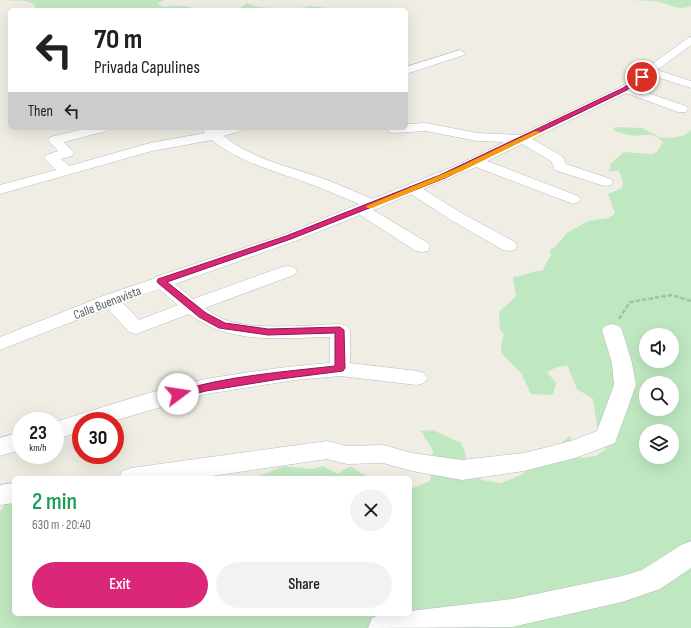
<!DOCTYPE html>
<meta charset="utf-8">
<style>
body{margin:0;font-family:"Sofia Sans Condensed",sans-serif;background:#f2f2f2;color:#202124;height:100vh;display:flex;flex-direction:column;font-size:15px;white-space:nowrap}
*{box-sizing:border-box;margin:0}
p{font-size:13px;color:#757577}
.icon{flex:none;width:22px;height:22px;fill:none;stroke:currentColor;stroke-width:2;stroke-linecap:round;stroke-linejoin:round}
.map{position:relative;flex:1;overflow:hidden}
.panel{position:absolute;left:12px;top:476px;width:400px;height:140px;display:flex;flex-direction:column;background:#fff;border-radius:6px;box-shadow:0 4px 16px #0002}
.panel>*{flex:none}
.top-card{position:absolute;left:8px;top:8px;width:400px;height:122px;border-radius:6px;box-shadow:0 4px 16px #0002;background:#fff;color:#202124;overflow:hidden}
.buttons{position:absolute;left:639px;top:328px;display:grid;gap:8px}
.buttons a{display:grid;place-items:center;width:40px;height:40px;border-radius:50%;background:#fff;box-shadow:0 4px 16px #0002;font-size:20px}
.speed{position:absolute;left:12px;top:412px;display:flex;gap:8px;font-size:20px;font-weight:700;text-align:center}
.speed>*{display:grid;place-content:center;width:52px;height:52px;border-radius:50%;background:#fff;box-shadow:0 4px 16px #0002;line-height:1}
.speed small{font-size:10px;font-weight:400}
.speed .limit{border:6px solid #d22;background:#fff;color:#111}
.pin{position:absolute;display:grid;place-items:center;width:34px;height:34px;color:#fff;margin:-17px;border:2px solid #fff;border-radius:50%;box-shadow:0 1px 4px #0007}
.me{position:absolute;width:44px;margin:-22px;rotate:76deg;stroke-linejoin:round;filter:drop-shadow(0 0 3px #0008)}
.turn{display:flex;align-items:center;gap:14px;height:84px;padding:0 20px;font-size:18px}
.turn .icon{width:52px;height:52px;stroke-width:2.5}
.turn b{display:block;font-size:28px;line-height:34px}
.then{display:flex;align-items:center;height:38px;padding:0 20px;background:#0003;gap:8px;font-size:15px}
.round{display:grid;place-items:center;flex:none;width:42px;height:42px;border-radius:21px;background:#f2f2f2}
.summary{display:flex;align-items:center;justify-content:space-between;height:68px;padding:0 20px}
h1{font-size:24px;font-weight:600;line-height:30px;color:#1e9e55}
.primary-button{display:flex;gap:8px;margin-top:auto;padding:8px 20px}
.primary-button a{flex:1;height:46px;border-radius:24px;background:#db2777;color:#fff;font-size:16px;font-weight:600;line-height:46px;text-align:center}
.primary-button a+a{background:#f2f2f2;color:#202124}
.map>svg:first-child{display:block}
.green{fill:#c0e8c0;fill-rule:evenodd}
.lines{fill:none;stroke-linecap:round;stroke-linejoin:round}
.minor-casing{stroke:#b7babf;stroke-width:1}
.path{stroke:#97c7a4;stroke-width:2.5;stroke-dasharray:4.5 2;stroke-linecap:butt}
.minor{fill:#fff;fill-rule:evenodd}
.route{fill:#db2777;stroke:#8e194d}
.slow{fill:#f59e0b}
.labels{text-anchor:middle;stroke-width:3;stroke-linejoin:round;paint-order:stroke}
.street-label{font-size:13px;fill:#5c6166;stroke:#fff}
</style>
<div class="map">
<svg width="691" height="628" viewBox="0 0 691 628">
<rect width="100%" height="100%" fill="#f0ede4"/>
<!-- green -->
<path class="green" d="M 0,0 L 166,0 L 157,3 C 163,10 174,5 182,6 C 188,6 195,9 201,10 L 37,10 L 34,4 L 26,1 Z
M 631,0 L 691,0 L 691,6 C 677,11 672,5 659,2 C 650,0 640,1 631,0 Z
M 247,3 L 258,7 L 271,8 L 296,9 L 310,6 L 328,8 L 327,10 L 234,10 L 238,9 Z
M 616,127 L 642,128 L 659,137 L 672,138 L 685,135 L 691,130 L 691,628 L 0,628 L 0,511 L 2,509 L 7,499 L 14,497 L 14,614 L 410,614 L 410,489 L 430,481 L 433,451 L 421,431 L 433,430 L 461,443 L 465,453 L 469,470 L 482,480 L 501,483 L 521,475 L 570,436 L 579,458 L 596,456 L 606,449 L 598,432 L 593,399 L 577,389 L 567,365 L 555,368 L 547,372 L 556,383 L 553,395 L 531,394 L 521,373 L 502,354 L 501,345 L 504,334 L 500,330 L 499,312 L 516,296 L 513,277 C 523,276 533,270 542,271 L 551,255 L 550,250 L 554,248 L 567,233 L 588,221 L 609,218 L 615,213 L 608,194 L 622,188 L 623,182 L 619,171 L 609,171 L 611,163 L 624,152 L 652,154 L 657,152 L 663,142 C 651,129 643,138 629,135 C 624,134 618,132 613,130 ZM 646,335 L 672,335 L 672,361 L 646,361 ZM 646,383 L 672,383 L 672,409 L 646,409 ZM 646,431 L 672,431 L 672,457 L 646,457 Z
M 284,466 L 312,469 L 323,466 L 338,474 L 350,466 L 369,478 L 254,478 Z"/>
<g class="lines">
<defs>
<path id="minor" d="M 691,37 L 691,45 L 657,70 L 691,81 L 691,88 L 651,75 L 633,88 L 686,106 L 688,109 L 686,112 L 678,112 L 626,93 L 532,139 L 562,156 L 566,164 L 611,179 L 613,182 L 611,185 L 606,186 L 601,185 L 555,170 L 551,161 L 522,144 L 487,161 L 578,196 L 581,199 L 578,202 L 573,204 L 568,202 L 476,167 L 423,189 L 463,214 L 515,242 L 517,246 L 515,250 L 509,251 L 503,250 L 451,220 L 411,194 L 379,208 L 373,210 L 428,243 L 430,247 L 428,251 L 422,252 L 416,251 L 360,215 L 295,241 L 175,284 L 193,299 L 282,267 L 288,266 L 294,267 L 297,271 L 294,275 L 205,308 C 210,312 217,316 223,319 C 250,331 310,325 340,324 L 347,326 L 350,330 L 350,363 L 417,371 L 424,373 L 428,378 L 424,383 L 417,385 L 340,376 L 295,380 L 206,394 L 113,421 L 81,421 L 81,431 L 55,440 L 55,422 C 105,407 155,389 206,379 C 247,372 289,366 330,363 L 330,337 C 282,338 229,345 189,314 L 136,334 L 129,332 L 107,308 L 0,350 L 0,337 L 103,296 L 153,279 L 155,277 L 283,235 L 359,204 C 344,198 329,191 313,185 C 279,172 241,164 212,140 L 152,151 L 0,194 L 0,185 L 56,170 L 44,158 L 46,155 L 58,151 L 48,140 L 50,137 L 88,128 L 109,128 L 107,131 L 64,142 L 74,153 L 72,156 L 61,159 L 69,166 L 150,143 L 205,133 L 202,128 L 214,128 L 217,130 L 224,128 L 242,128 L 240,131 L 224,136 C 251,159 291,167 324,179 C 340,185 356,192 372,199 L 455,166 L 505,142 L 477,141 L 426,131 L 393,133 L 389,132 L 387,128 L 406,128 L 406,124 L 426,123 L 477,133 L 520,135 L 621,87 L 688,38 ZM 159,289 L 178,305 L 139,320 L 122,302 Z
M 460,50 L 465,53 L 464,55 L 406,74 L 406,67 Z
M 612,324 L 619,326 L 622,330 L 632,363 L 636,385 L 615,443 L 575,458 L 524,471 L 462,480 L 412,471 L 383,463 L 347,464 L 327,459 L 198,478 L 119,478 L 122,471 L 131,468 L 327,441 L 347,446 L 383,445 L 412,453 L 462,460 L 524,453 L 571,441 L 597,431 L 614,385 L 612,363 L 602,330 L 605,326 Z
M 21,432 L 21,450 L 0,456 L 0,438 Z
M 14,483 L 14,503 L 0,505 L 0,485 Z
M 691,541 L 691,568 L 660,589 L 622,602 L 512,627 L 368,628 L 372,618 L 382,614 L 410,614 L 410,611 L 512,599 L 622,576 L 642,570 L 681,545 Z"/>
</defs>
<!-- minor casing -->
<use href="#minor" class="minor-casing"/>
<!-- path -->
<path class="path" d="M 619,319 L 630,302 L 672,295 L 691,301"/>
<!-- minor -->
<use href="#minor" class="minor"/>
</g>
<!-- route -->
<path class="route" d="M 640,76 L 644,77 L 627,90 L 445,178 L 291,239 L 167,282 L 206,313 L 225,323 L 268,329 L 340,327 L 344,330 L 345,368 L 343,371 L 280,379 L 206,391 L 178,398 L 175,397 L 173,394 L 175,392 C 226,376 282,372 335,366 L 335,333 L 268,335 L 219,328 L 199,317 L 158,283 L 157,281 L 158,279 L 286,236 L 440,175 L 623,88 Z"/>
<!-- slow -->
<path class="slow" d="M 535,131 L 541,132 L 462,171 L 372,208 L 367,208 L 366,206 L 457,168 Z"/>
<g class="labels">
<!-- street labels -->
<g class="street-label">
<text transform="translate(107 302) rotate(-21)" y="5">Calle Buenavista</text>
</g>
</g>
</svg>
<div class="buttons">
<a><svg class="icon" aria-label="sound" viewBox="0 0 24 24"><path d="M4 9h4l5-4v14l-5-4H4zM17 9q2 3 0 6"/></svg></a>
<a><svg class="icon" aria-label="search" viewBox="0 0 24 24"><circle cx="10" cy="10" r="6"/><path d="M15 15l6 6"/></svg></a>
<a><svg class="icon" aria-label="layers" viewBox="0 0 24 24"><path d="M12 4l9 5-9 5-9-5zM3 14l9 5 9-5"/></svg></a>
</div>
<div class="speed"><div>23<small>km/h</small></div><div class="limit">30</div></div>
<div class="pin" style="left:642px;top:77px;background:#d93025"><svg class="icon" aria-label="arrive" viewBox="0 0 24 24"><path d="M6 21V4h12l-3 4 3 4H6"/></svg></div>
<svg class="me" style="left:178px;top:394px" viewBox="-20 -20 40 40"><circle r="19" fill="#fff"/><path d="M0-13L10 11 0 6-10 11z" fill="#db2777"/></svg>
<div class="top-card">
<div class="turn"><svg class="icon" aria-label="left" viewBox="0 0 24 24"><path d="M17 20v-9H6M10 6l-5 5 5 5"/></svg><div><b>70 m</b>Privada Capulines</div></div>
<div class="then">Then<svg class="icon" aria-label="left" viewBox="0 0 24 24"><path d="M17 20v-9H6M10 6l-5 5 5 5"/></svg></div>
</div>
<section class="panel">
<div class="summary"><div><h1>2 min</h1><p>630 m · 20:40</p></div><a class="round"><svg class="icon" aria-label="close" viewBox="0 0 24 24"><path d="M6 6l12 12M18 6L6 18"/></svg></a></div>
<div class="primary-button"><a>Exit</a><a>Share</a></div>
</section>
</div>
